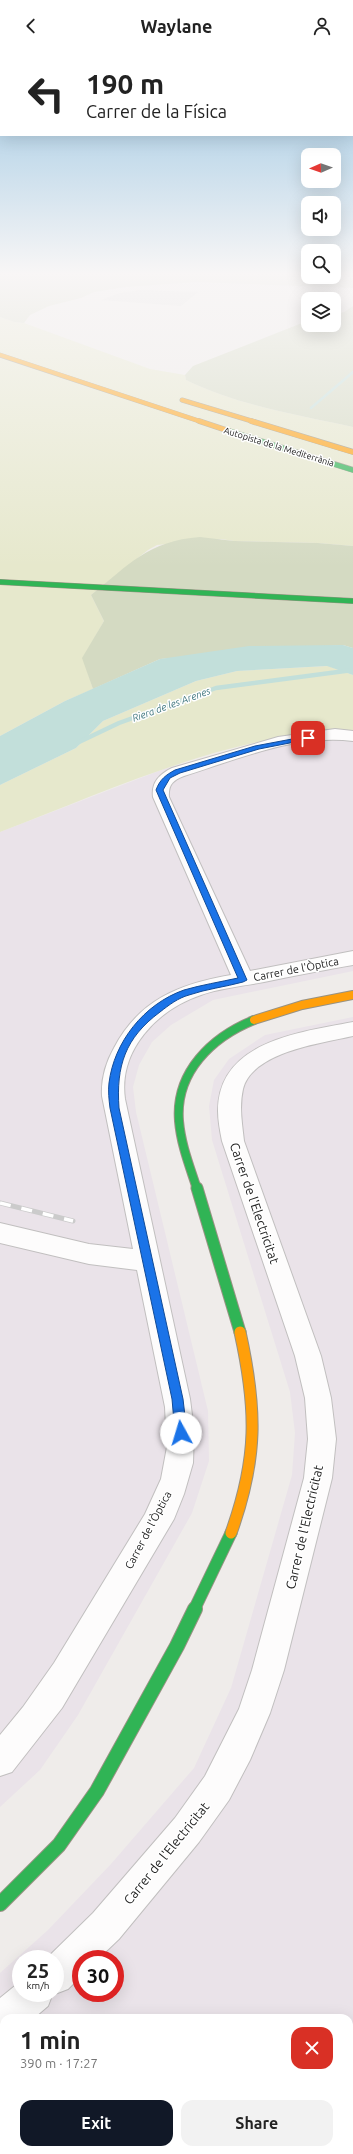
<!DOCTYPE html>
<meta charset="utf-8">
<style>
body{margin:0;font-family:Ubuntu,sans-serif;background:#f2f2f2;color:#222;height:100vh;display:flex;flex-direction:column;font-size:15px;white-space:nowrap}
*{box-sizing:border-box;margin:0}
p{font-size:13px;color:#767676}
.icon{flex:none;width:22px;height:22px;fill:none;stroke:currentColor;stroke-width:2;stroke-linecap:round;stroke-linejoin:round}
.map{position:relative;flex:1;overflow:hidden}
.side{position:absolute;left:0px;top:1962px;width:353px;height:140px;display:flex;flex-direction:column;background:#fff;border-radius:12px 12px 0 0;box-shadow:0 4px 16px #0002}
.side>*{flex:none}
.banner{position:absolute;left:0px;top:0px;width:353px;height:84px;box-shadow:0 4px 16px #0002;background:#fff;color:#222;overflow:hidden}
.needle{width:26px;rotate:268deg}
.buttons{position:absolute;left:301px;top:96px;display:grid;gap:8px}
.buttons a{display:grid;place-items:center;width:40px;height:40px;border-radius:8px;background:#fff;box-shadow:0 4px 16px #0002;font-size:20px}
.speed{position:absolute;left:12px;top:1898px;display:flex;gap:8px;font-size:20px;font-weight:700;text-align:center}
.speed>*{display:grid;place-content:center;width:52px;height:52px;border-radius:50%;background:#fff;box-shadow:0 4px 16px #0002;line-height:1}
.speed small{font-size:10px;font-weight:400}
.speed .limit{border:6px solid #d22;background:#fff;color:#111}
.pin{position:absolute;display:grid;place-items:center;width:34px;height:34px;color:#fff;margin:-17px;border-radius:8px;box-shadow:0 2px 6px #0006}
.me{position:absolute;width:44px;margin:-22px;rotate:354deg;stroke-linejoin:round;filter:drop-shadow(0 0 3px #0008)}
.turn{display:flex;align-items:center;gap:14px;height:84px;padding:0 20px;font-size:18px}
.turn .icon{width:52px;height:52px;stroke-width:2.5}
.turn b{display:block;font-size:28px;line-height:34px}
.round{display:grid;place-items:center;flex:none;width:42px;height:42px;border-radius:12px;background:#f2f2f2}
.summary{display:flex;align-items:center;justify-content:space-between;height:68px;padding:0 20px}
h1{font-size:24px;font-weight:700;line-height:30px}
.cta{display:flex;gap:8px;margin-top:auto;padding:8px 20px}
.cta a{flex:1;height:46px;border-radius:12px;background:#111827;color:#fff;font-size:16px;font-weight:700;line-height:46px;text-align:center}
.cta a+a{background:#f2f2f2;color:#222}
header{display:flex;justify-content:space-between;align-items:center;height:52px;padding:0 20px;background:#fff;font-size:18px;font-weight:700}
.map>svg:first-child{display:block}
.industrial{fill:#eae3e9;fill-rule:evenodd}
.religious{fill:#dddcdb}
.grass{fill:#e6e8cc}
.forest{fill:#d4dac2}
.water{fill:#c2dfda}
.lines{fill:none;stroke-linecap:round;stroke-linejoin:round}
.stream-far1{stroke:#c2dfda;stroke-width:2.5}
.stream{stroke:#c2dfda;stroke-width:4.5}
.street-casing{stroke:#c1bfbf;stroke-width:2}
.fast-far3-casing{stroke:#989283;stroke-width:6}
.fast-far2-casing{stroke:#989283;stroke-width:10}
.fast-far1-casing{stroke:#989283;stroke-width:13}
.fast-casing{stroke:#989283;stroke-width:16}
.slow-far3-casing{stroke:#989283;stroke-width:5}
.slow-far2-casing{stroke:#989283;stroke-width:6}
.slow-far1-casing{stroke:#989283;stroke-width:10}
.slow-casing{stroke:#989283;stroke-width:13}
.street{fill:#fdfcfc;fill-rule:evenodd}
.fast-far3{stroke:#30b455;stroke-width:5}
.fast-far2{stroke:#30b455;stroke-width:8}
.fast-far1{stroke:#30b455;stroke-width:11}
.fast{stroke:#30b455;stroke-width:14}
.slow-far3{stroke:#ff9f0a;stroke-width:4}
.slow-far2{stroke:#ff9f0a;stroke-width:5}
.slow-far1{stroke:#ff9f0a;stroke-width:8}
.slow{stroke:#ff9f0a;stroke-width:11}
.rail-casing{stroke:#cbcbcb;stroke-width:5}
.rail{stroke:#fff;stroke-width:3.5;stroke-dasharray:11;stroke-linecap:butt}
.route{fill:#1a73e8;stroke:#114b97}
.labels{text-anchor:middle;stroke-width:3;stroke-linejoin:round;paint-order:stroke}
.far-street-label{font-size:9px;fill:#212121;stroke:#fff}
.far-water-label{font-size:10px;font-style:italic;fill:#457a82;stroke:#fff}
.street-label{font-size:11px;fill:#212121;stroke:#fff}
.near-street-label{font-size:13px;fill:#212121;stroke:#fff}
</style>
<header><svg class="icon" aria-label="back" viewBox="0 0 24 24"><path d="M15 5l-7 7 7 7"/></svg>Waylane<svg class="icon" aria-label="person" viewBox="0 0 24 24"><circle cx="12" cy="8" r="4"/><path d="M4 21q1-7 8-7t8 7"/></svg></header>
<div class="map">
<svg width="353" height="2102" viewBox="0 0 353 2102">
<rect width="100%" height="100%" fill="#efecea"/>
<!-- industrial -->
<path class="industrial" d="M 347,677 L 353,679 L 353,919 L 213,948 L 171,973 L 152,990 L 139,1013 L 133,1035 L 136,1060 L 208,1359 L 209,1409 L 192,1461 L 78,1663 L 40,1718 L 0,1755 L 0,780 L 164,717 L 273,686 L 326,678 Z
M 353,965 L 353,2102 L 0,2102 L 0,1921 L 48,1878 L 111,1812 L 194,1716 L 231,1636 L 292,1423 L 295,1381 L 290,1340 L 212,1088 L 209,1054 L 214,1028 L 229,1007 L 265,983 ZM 21,1907 L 55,1907 L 55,1941 L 21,1941 ZM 81,1907 L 115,1907 L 115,1941 L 81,1941 ZM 4,1966 L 349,1966 L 349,2098 L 4,2098 Z"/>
<!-- religious -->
<path class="religious" d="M 140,238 L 198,240 L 181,254 L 101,248 L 120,241 Z"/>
<!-- grass -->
<path class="grass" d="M 0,265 L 14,270 L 24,271 L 150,317 L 185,323 L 186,328 C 237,353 297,363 353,375 L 353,494 L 318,491 L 234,489 L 221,487 L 157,493 L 148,498 L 91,543 L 104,569 L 83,606 L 93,637 L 65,649 L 0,684 Z
M 328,614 L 353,623 L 353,679 C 337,675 318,679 302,682 C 199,696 97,743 0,780 L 0,733 L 76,696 L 103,669 L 196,629 L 237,619 Z"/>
<!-- forest -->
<path class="forest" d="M 0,221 L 308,221 L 308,225 L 334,225 L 334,221 L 338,221 L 340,227 L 349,228 L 353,226 L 353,236 L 196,230 L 126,235 L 94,240 L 81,246 L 49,254 L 30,263 L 24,271 L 14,270 L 0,265 Z
M 353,254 L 353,375 C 297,363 237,353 186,328 L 185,323 L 193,314 L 307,269 L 308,273 L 334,273 L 334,263 L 344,260 Z
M 200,485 L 234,489 L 318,491 L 353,494 L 353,596 L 343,593 L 160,607 L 93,637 L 82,606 L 104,569 L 91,543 C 130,512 148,489 200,485 Z"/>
<!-- water -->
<path class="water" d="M 343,593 L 353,596 L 353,623 L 327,614 L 237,619 L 196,629 L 103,669 L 76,696 L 0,733 L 0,684 L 65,649 L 160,607 L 249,594 Z"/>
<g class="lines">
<!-- stream-far1 -->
<path class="stream-far1" d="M 311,356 L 353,320"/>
<!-- stream -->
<path class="stream" d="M 79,690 L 119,671 L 216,636 L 353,618"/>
<defs>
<path id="street" d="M 335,677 L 353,679 L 353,689 C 296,682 238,707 184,724 C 173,728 168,733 169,745 L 250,919 L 353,899 L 353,913 C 323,918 293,924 264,930 C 243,934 221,936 201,943 C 158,957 118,998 125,1047 L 190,1347 L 194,1379 L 193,1411 L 184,1442 L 174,1467 L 62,1656 L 12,1720 L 0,1724 L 0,1683 L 23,1655 L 54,1611 L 145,1462 L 161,1427 L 167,1395 L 165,1355 L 137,1218 L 89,1212 L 0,1191 L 0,1171 L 89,1192 L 133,1197 L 102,1044 C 101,1028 106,1010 114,996 C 139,948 179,932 231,923 L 153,745 C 151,730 160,722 172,716 L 278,685 Z
M 353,970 L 353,984 C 322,991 252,1000 243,1037 C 239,1055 242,1071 244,1089 L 321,1304 L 331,1346 L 336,1387 L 332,1426 L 284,1618 L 270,1661 L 250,1708 L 229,1748 L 199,1790 L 119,1887 L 98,1907 L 81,1907 L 81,1924 L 68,1937 L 55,1942 L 53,1941 L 48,1954 L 34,1966 L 4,1966 L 4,1984 L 0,1982 L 0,1946 L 21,1929 L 21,1941 L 55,1941 L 55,1907 L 46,1907 L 93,1861 L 175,1766 L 205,1724 L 239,1657 L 252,1618 L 304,1426 L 308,1387 L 305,1346 L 295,1304 L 222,1089 C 220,1079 218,1069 218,1059 C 218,989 301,980 353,970 Z"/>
<path id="fast-far3" d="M 229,379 L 353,418
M 0,530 L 353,549"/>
<path id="fast-far2" d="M 197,1137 C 190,1115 181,1093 179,1069 C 175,1020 212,985 254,968"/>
<path id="fast-far1" d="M 197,1136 L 240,1280
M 194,1558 L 231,1481"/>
<path id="fast" d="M 0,1852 L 59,1793 L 97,1739 L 177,1594 L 195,1557"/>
<path id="slow-far3" d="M 0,303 L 202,370
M 182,348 L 255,370"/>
<path id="slow-far2" d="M 199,369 L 229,379
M 251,369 L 353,400"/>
<path id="slow-far1" d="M 254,968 L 302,953 L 353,943"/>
<path id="slow" d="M 231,1481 C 258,1406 257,1357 240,1280"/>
</defs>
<!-- street casing -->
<use href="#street" class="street-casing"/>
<!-- fast-far3 casing -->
<use href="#fast-far3" class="fast-far3-casing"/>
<!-- fast-far2 casing -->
<use href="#fast-far2" class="fast-far2-casing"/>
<!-- fast-far1 casing -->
<use href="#fast-far1" class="fast-far1-casing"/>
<!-- fast casing -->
<use href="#fast" class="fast-casing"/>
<!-- slow-far3 casing -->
<use href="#slow-far3" class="slow-far3-casing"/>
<!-- slow-far2 casing -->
<use href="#slow-far2" class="slow-far2-casing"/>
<!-- slow-far1 casing -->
<use href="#slow-far1" class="slow-far1-casing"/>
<!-- slow casing -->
<use href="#slow" class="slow-casing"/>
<!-- street -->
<use href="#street" class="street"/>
<!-- fast-far3 -->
<use href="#fast-far3" class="fast-far3"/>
<!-- fast-far2 -->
<use href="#fast-far2" class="fast-far2"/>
<!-- fast-far1 -->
<use href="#fast-far1" class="fast-far1"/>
<!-- fast -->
<use href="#fast" class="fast"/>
<!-- slow-far3 -->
<use href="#slow-far3" class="slow-far3"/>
<!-- slow-far2 -->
<use href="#slow-far2" class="slow-far2"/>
<!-- slow-far1 -->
<use href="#slow-far1" class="slow-far1"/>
<!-- slow -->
<use href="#slow" class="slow"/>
<defs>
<path id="rail" d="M 0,1151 L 73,1169"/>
</defs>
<!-- rail casing -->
<use href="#rail" class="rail-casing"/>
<!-- rail -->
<use href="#rail" class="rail"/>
</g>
<!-- sky -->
<linearGradient id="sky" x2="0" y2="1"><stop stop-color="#99c5e2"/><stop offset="0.43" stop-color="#f8f6f6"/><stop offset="1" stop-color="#f8f6f6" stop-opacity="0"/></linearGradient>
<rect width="353" height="515" fill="url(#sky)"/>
<!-- route -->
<path class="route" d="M 308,684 L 311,686 L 310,687 L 259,697 L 180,721 L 170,726 L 163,738 L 247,928 L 243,930 C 225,935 206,937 189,943 C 178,946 169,953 160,960 C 125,986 116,1014 119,1056 L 183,1347 L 187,1381 L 185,1385 L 181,1386 L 177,1385 L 175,1381 L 172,1347 L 110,1056 C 109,1048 108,1039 109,1031 C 114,990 144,952 184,938 C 201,933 220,930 238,926 L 156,738 C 160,727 166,723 175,718 L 255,694 Z"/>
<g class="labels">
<!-- far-street labels -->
<g class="far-street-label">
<text transform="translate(279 395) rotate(17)" y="3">Autopista de la Mediterrània</text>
</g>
<!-- far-water labels -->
<g class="far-water-label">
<text transform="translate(171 652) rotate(-20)" y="4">Riera de les Arenes</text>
</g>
<!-- street labels -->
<g class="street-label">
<text transform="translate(296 917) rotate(-11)" y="4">Carrer de l'Òptica</text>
<text transform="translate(148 1478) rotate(-62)" y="4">Carrer de l'Òptica</text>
</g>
<!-- near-street labels -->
<g class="near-street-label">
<text transform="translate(255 1151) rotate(71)" y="5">Carrer de l'Electricitat</text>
<text transform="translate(304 1475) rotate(-77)" y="5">Carrer de l'Electricitat</text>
<text transform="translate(166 1801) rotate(-51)" y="5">Carrer de l'Electricitat</text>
</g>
</g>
</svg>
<div class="buttons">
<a><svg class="needle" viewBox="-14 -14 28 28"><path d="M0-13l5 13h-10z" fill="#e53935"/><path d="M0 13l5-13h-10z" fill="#767676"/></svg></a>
<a><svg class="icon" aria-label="sound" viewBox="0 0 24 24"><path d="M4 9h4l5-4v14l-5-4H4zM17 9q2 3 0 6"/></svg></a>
<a><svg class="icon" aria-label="search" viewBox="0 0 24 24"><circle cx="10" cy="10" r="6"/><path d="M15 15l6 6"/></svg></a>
<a><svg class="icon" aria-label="layers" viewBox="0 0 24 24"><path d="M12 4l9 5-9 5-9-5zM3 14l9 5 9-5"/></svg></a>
</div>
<div class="speed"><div>25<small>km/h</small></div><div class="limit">30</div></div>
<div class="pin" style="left:308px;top:686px;background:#d93025"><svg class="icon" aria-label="arrive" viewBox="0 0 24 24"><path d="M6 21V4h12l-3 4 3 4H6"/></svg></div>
<svg class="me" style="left:181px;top:1381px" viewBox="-20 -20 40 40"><circle r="19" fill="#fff"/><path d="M0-13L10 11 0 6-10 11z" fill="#1a73e8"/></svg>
<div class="banner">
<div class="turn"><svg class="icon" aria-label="left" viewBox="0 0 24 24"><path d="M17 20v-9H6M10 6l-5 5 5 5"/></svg><div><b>190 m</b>Carrer de la Física</div></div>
</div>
<section class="side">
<div class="summary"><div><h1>1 min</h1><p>390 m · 17:27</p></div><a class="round" style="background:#d93025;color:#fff"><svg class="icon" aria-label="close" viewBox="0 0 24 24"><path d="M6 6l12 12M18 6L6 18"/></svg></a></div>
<div class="cta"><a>Exit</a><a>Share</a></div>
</section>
</div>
